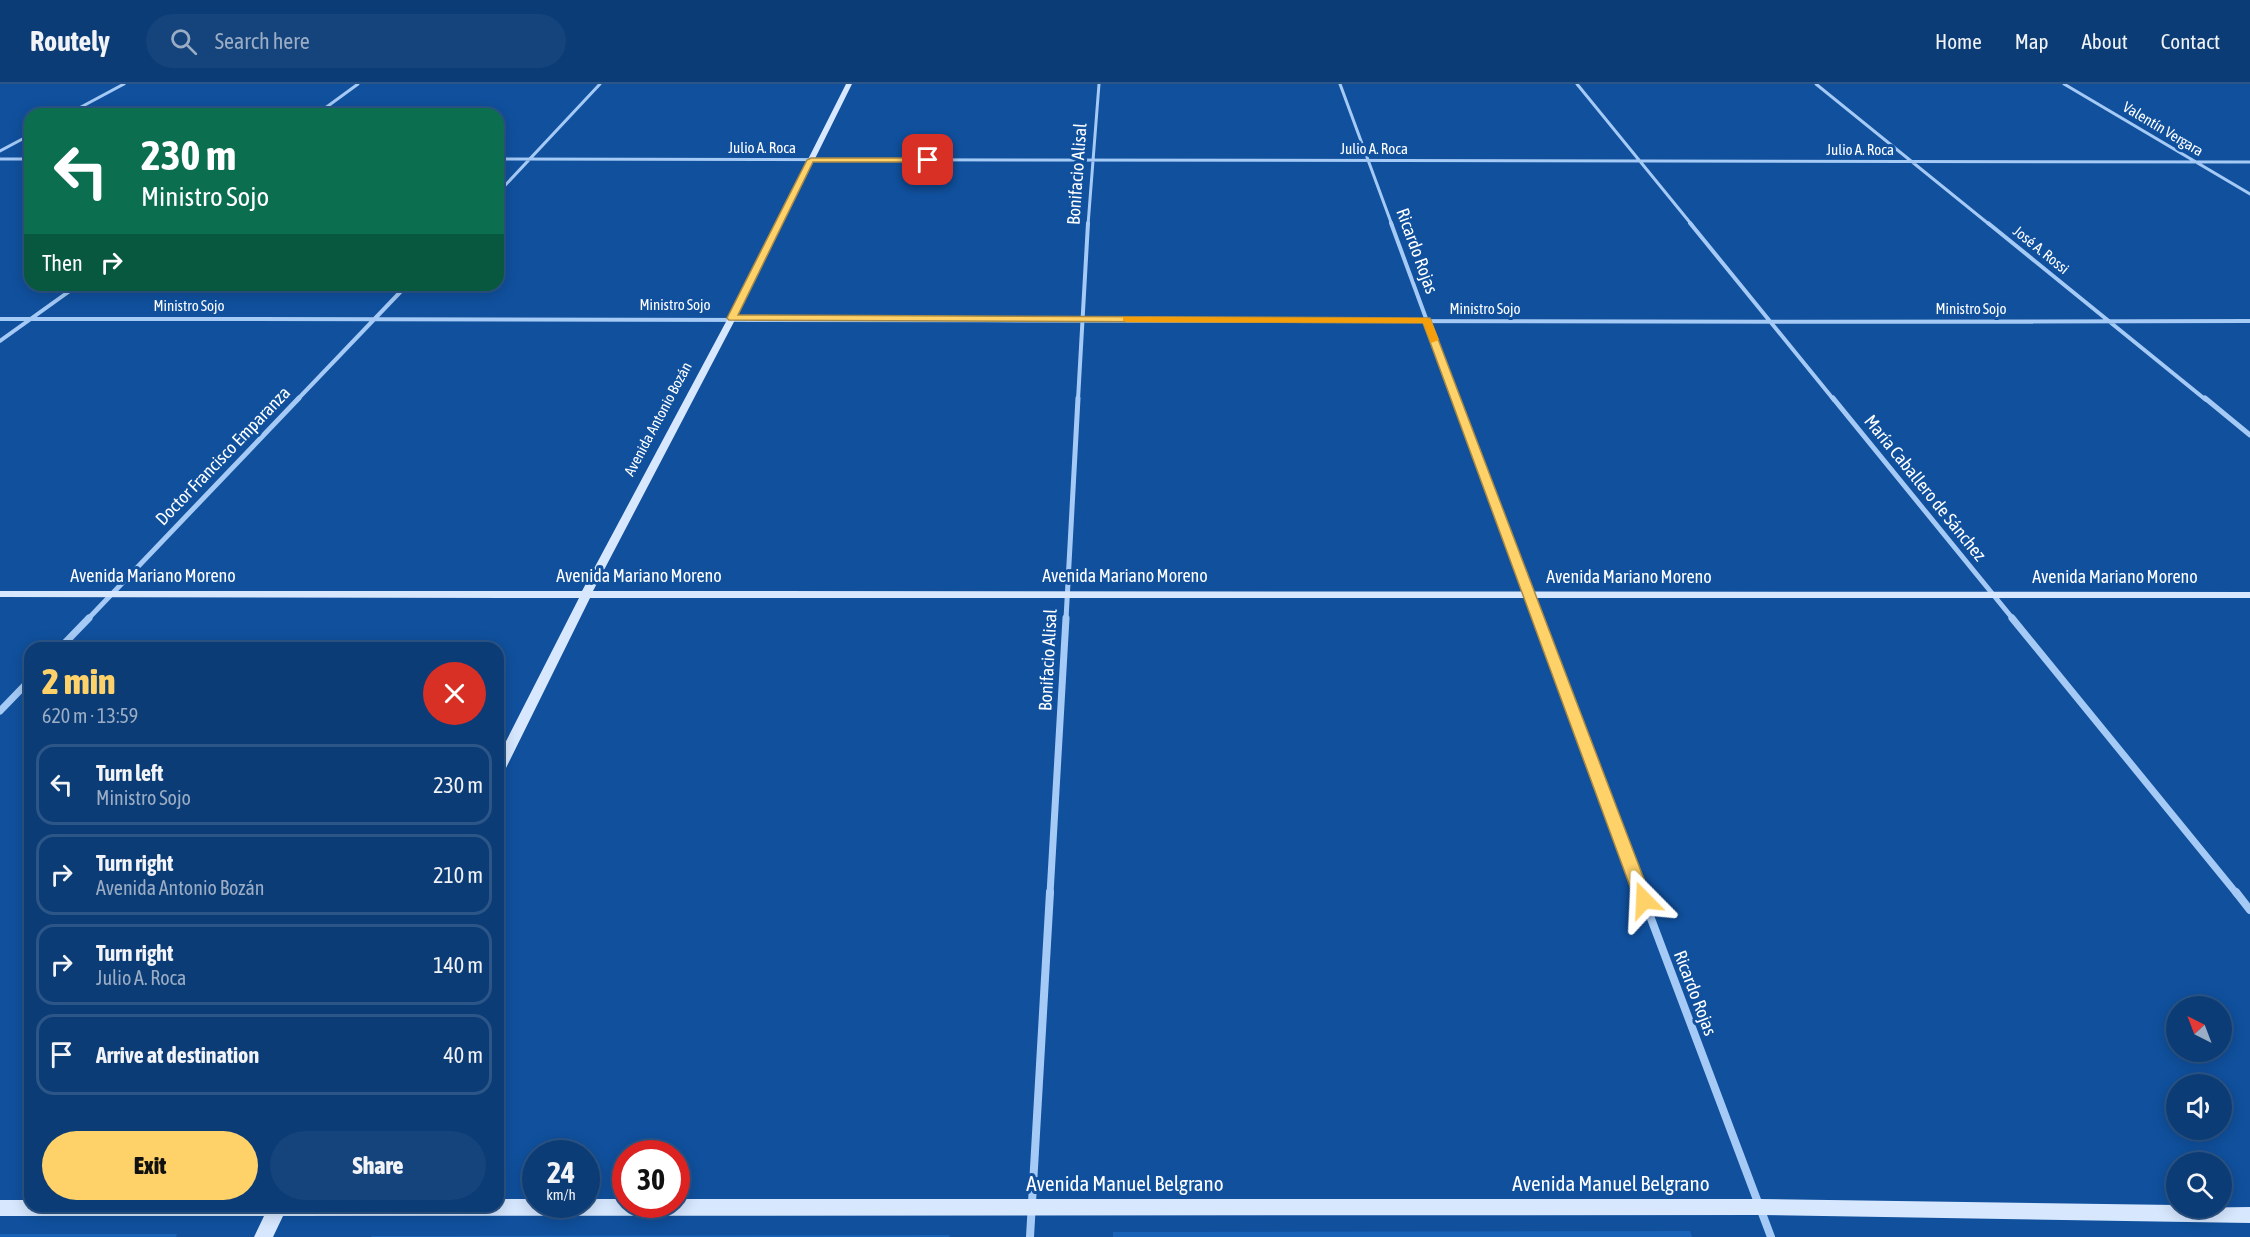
<!DOCTYPE html>
<meta charset="utf-8">
<style>
body{margin:0;font-family:"Asap Condensed",sans-serif;background:#15437b;color:#f1f3f6;height:100vh;display:flex;flex-direction:column;font-size:22px;white-space:nowrap}
*{box-sizing:border-box;margin:0}
p{font-size:20px;color:#9aadc5}
.icon{flex:none;width:33px;height:33px;fill:none;stroke:currentColor;stroke-width:2;stroke-linecap:round;stroke-linejoin:round}
.map{position:relative;flex:1;overflow:hidden}
.drawer{position:absolute;left:24px;top:558px;width:480px;height:570px;display:flex;flex-direction:column;background:#0c3c76;border-radius:18px;box-shadow:0 3px 15px #0003,0 0 0 2px #2c5688}
.drawer>*{flex:none}
.top-card{position:absolute;left:24px;top:24px;width:480px;height:183px;border-radius:18px;box-shadow:0 3px 15px #0003,0 0 0 2px #2c5688;background:#0b6e4f;color:#fff;overflow:hidden}
.needle{width:39px;rotate:318deg}
.fabs{position:absolute;left:2166px;top:912px;display:grid;gap:12px}
.fabs a{display:grid;place-items:center;width:66px;height:66px;border-radius:50%;background:#0c3c76;box-shadow:0 3px 15px #0003,0 0 0 2px #2c5688;font-size:30px}
.speed{position:absolute;left:522px;top:1056px;display:flex;gap:12px;font-size:30px;font-weight:700;text-align:center}
.speed>*{display:grid;place-content:center;width:78px;height:78px;border-radius:50%;background:#0c3c76;box-shadow:0 3px 15px #0003,0 0 0 2px #2c5688;line-height:1}
.speed small{font-size:15px;font-weight:400}
.speed .limit{border:9px solid #d22;background:#fff;color:#111}
.pin{position:absolute;display:grid;place-items:center;width:51px;height:51px;color:#fff;margin:-26px;border-radius:12px;box-shadow:0 3px 9px #0006}
.me{position:absolute;width:66px;margin:-33px;rotate:339deg;stroke-linejoin:round;filter:drop-shadow(0 0 4px #0008)}
.turn{display:flex;align-items:center;gap:21px;height:126px;padding:0 18px;font-size:27px}
.turn .icon{width:78px;height:78px;stroke-width:2.5}
.turn b{display:block;font-size:42px;line-height:51px}
.then{display:flex;align-items:center;height:57px;padding:0 18px;background:#0003;gap:12px;font-size:22px}
.round{display:grid;place-items:center;flex:none;width:63px;height:63px;border-radius:32px;background:#15437b}
.summary{display:flex;align-items:center;justify-content:space-between;height:102px;padding:0 18px}
h1{font-size:36px;font-weight:800;line-height:45px;color:#ffd269}
.primary-button{display:flex;gap:12px;margin-top:auto;padding:12px 18px}
.primary-button a{flex:1;height:69px;border-radius:36px;background:#ffd269;color:#111;font-size:24px;font-weight:800;line-height:69px;text-align:center}
.primary-button a+a{background:#15437b;color:#f1f3f6}
ul{padding:0;list-style:none}
li{display:flex;align-items:center;gap:18px;height:81px;margin:0 12px 9px;padding:0 6px;border:3px solid #2c5688;border-radius:18px}
li div{flex:1}
li b{display:block;font-size:22px}
li em{font-style:normal}
header{display:flex;align-items:center;gap:36px;box-sizing:border-box;height:84px;padding:0 30px;background:#0c3c76;border-bottom:2px solid #2c5688}
header strong{font-size:28px}
nav{display:flex;gap:33px;margin-inline-start:auto;font-size:21px}
.search{width:420px;height:54px;background:#15437b;display:flex;align-items:center;gap:15px;box-sizing:border-box;padding:0 21px;border-radius:33px;color:#9aadc5;font-size:22px}
.map>svg:first-child{display:block}
.green{fill:#1862b7}
.lines{fill:none;stroke-linecap:round;stroke-linejoin:round}
.street-far4{stroke:#a5caf5;stroke-width:3}
.street-far3{stroke:#a5caf5;stroke-width:4}
.street-far2{stroke:#a5caf5;stroke-width:5}
.street-far1{stroke:#a5caf5;stroke-width:7}
.street{stroke:#a5caf5;stroke-width:8}
.secondary{fill:#d6e7fe;fill-rule:evenodd}
.route{fill:#ffd269;stroke:#a68844;stroke-width:1.5}
.slow{fill:#f59e0b}
.labels{text-anchor:middle;stroke-width:6;stroke-linejoin:round;paint-order:stroke}
.far-street-label{font-size:15px;fill:#fff;stroke:#10509d}
.street-label{font-size:18px;fill:#fff;stroke:#10509d}
.near-street-label{font-size:21px;fill:#fff;stroke:#10509d}
</style>
<header>
<strong>Routely</strong>
<div class="search"><svg class="icon" aria-label="search" viewBox="0 0 24 24"><circle cx="10" cy="10" r="6"/><path d="M15 15l6 6"/></svg>Search here</div>
<nav><a>Home</a><a>Map</a><a>About</a><a>Contact</a></nav>
</header>
<div class="map">
<svg width="2250" height="1153" viewBox="0 0 2250 1153">
<rect width="100%" height="100%" fill="#10509d"/>
<!-- green -->
<path class="green" d="M 1690,1147 L 1692,1153 L 1113,1153 L 1113,1148 Z
M 0,1150 L 177,1150 L 176,1153 L 0,1153 Z
M 950,1151 L 949,1153 L 371,1153 L 372,1152 Z"/>
<g class="lines">
<!-- street-far4 -->
<path class="street-far4" d="M 1340,0 L 1392,141
M 1577,0 L 1692,141
M 1816,0 L 1990,141
M 2064,0 L 2250,110
M 68,30 L 124,0
M 317,30 L 358,0
M 0,67 L 30,51
M 0,75 L 30,75
M 498,75 L 2250,78
M 498,109 L 600,0
M 1088,141 L 1099,0"/>
<!-- street-far3 -->
<path class="street-far3" d="M 1391,139 L 1456,316
M 1690,139 L 1834,316
M 1988,139 L 2206,316
M 0,235 C 750,234 1500,240 2250,237
M 0,257 L 78,201
M 297,316 L 407,201
M 1078,316 L 1088,139"/>
<!-- street-far2 -->
<path class="street-far2" d="M 1456,314 L 1537,535
M 1833,314 L 2013,535
M 2205,314 L 2250,351
M 88,535 L 299,314
M 1066,535 L 1078,314"/>
<!-- street-far1 -->
<path class="street-far1" d="M 1537,534 L 1641,810
M 2012,534 L 2237,810
M 60,564 L 89,534
M 0,627 L 30,596
M 1050,810 L 1066,534"/>
<!-- street -->
<path class="street" d="M 1641,808 L 1771,1153
M 2236,808 L 2250,826
M 1030,1153 L 1050,808"/>
<!-- secondary -->
<path class="secondary" d="M 846,0 L 852,0 L 736,234 L 593,507 L 2250,508 L 2250,514 L 590,514 L 505,686 L 503,689 L 498,691 L 498,673 L 579,514 L 0,513 L 0,507 L 582,507 L 728,234 Z
M 498,1115 L 536,1115 L 536,1120 L 586,1120 L 586,1115 L 626,1115 L 626,1120 L 676,1120 L 676,1115 L 1760,1115 L 2176,1121 L 2176,1124 L 2250,1123 L 2250,1139 L 1760,1131 L 283,1132 L 273,1153 L 254,1153 L 264,1132 L 0,1132 L 0,1116 L 30,1116 L 30,1122 L 498,1122 Z"/>
</g>
<!-- route -->
<path class="route" d="M 811,74 L 928,74 L 932,76 L 928,78 L 813,78 L 738,231 L 1430,234 L 1652,816 L 1650,821 L 1644,823 L 1638,821 L 1635,816 L 1423,239 L 729,236 L 727,234 L 807,76 Z"/>
<!-- slow -->
<path class="slow" d="M 1123,233 L 1427,234 L 1431,236 L 1439,256 L 1431,259 L 1423,239 L 1127,238 L 1123,237 Z"/>
<g class="labels">
<!-- far-street labels -->
<g class="far-street-label">
<text transform="translate(2163 45) rotate(31)" y="5">Valentín Vergara</text>
<text x="762" y="69">Julio A. Roca</text>
<text x="1374" y="70">Julio A. Roca</text>
<text x="1860" y="71">Julio A. Roca</text>
<text transform="translate(2041 166) rotate(39)" y="5">José A. Rossi</text>
<text x="675" y="226">Ministro Sojo</text>
<text x="189" y="227">Ministro Sojo</text>
<text x="1485" y="230">Ministro Sojo</text>
<text x="1971" y="230">Ministro Sojo</text>
<text transform="translate(658 335) rotate(-62)" y="5">Avenida Antonio Bozán</text>
</g>
<!-- street labels -->
<g class="street-label">
<text transform="translate(1077 90) rotate(-86)" y="6">Bonifacio Alisal</text>
<text transform="translate(1417 167) rotate(70)" y="6">Ricardo Rojas</text>
<text transform="translate(223 372) rotate(-46)" y="6">Doctor Francisco Emparanza</text>
<text transform="translate(1925 404) rotate(51)" y="6">María Caballero de Sánchez</text>
<text x="153" y="498">Avenida Mariano Moreno</text>
<text x="639" y="498">Avenida Mariano Moreno</text>
<text x="1125" y="498">Avenida Mariano Moreno</text>
<text x="1629" y="499">Avenida Mariano Moreno</text>
<text x="2115" y="499">Avenida Mariano Moreno</text>
<text transform="translate(1048 576) rotate(-87)" y="6">Bonifacio Alisal</text>
<text transform="translate(1695 909) rotate(69)" y="6">Ricardo Rojas</text>
</g>
<!-- near-street labels -->
<g class="near-street-label">
<text x="1125" y="1107">Avenida Manuel Belgrano</text>
<text x="1611" y="1107">Avenida Manuel Belgrano</text>
</g>
</g>
</svg>
<div class="fabs">
<a><svg class="needle" viewBox="-14 -14 28 28"><path d="M0-13l5 13h-10z" fill="#e53935"/><path d="M0 13l5-13h-10z" fill="#9aadc5"/></svg></a>
<a><svg class="icon" aria-label="sound" viewBox="0 0 24 24"><path d="M4 9h4l5-4v14l-5-4H4zM17 9q2 3 0 6"/></svg></a>
<a><svg class="icon" aria-label="search" viewBox="0 0 24 24"><circle cx="10" cy="10" r="6"/><path d="M15 15l6 6"/></svg></a>
</div>
<div class="speed"><div>24<small>km/h</small></div><div class="limit">30</div></div>
<div class="pin" style="left:928px;top:76px;background:#d93025"><svg class="icon" aria-label="arrive" viewBox="0 0 24 24"><path d="M6 21V4h12l-3 4 3 4H6"/></svg></div>
<svg class="me" style="left:1644px;top:816px" viewBox="-20 -20 40 40"><path d="M0-17L14 15 0 8-14 15z" fill="#ffd269" stroke="#fff" stroke-width="4"/></svg>
<div class="top-card">
<div class="turn"><svg class="icon" aria-label="left" viewBox="0 0 24 24"><path d="M17 20v-9H6M10 6l-5 5 5 5"/></svg><div><b>230 m</b>Ministro Sojo</div></div>
<div class="then">Then<svg class="icon" aria-label="right" viewBox="0 0 24 24"><path d="M7 20v-9h11M14 6l5 5-5 5"/></svg></div>
</div>
<section class="drawer">
<div class="summary"><div><h1>2 min</h1><p>620 m · 13:59</p></div><a class="round" style="background:#d93025;color:#fff"><svg class="icon" aria-label="close" viewBox="0 0 24 24"><path d="M6 6l12 12M18 6L6 18"/></svg></a></div>
<ul>
<li><svg class="icon" aria-label="left" viewBox="0 0 24 24"><path d="M17 20v-9H6M10 6l-5 5 5 5"/></svg><div><b>Turn left</b><p>Ministro Sojo</p></div><em>230 m</em></li>
<li><svg class="icon" aria-label="right" viewBox="0 0 24 24"><path d="M7 20v-9h11M14 6l5 5-5 5"/></svg><div><b>Turn right</b><p>Avenida Antonio Bozán</p></div><em>210 m</em></li>
<li><svg class="icon" aria-label="right" viewBox="0 0 24 24"><path d="M7 20v-9h11M14 6l5 5-5 5"/></svg><div><b>Turn right</b><p>Julio A. Roca</p></div><em>140 m</em></li>
<li><svg class="icon" aria-label="arrive" viewBox="0 0 24 24"><path d="M6 21V4h12l-3 4 3 4H6"/></svg><div><b>Arrive at destination</b></div><em>40 m</em></li>
</ul>
<div class="primary-button"><a>Exit</a><a>Share</a></div>
</section>
</div>
